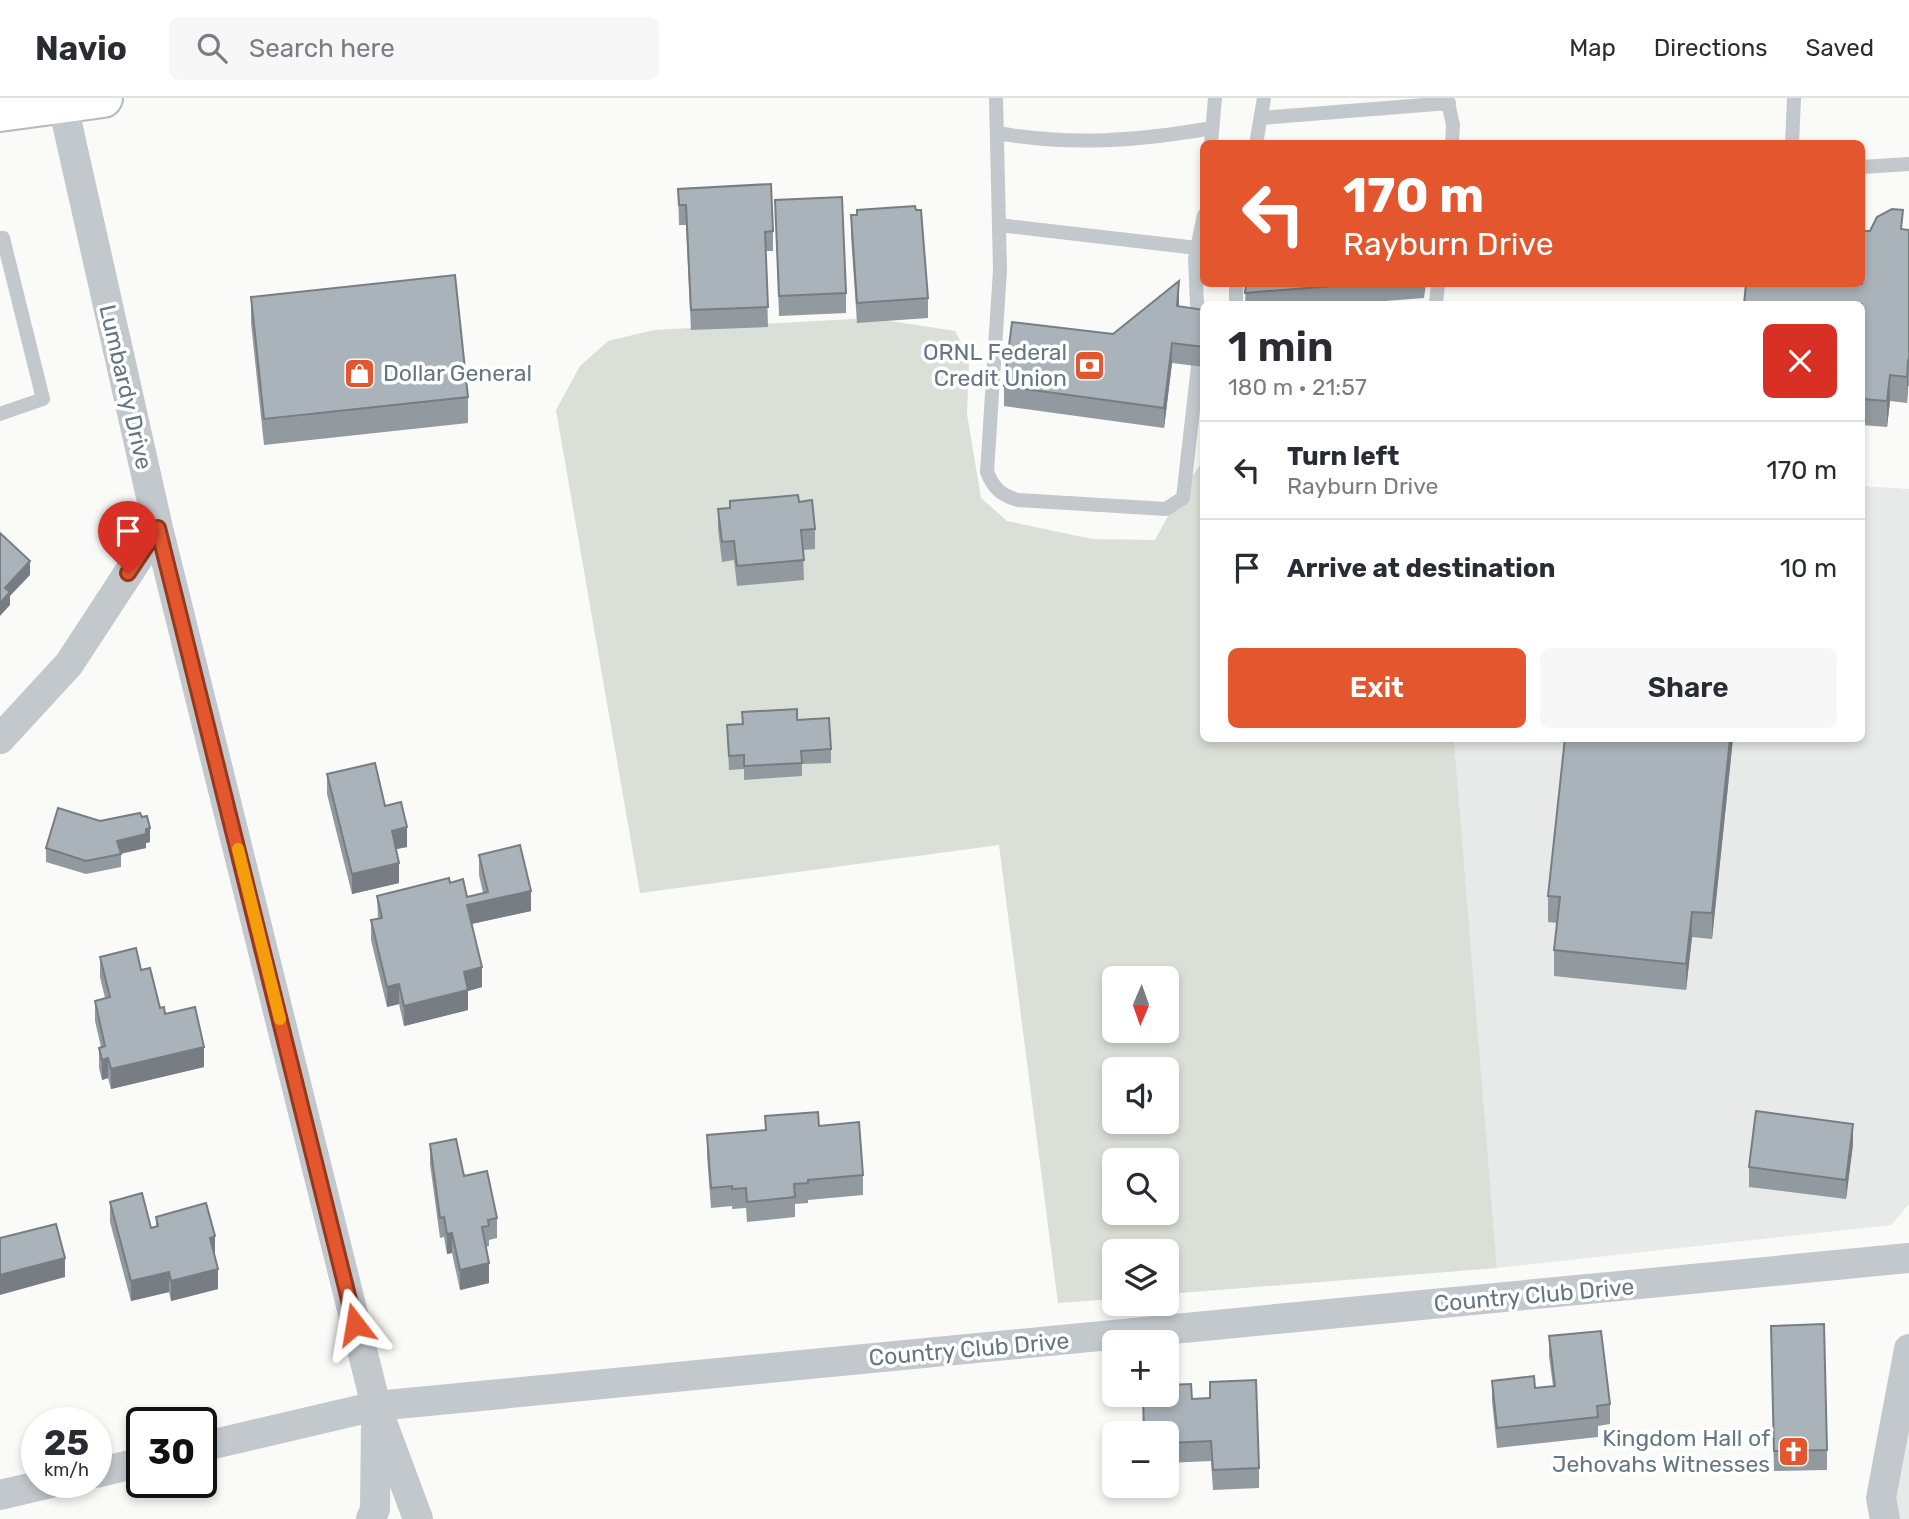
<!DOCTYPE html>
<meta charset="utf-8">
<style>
body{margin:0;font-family:Rubik,sans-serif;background:#f7f7f7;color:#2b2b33;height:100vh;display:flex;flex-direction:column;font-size:26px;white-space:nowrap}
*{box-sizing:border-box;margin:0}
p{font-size:23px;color:#7c7c81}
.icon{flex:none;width:38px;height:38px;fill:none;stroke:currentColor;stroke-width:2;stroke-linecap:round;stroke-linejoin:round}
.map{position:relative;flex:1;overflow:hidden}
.panel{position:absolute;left:1200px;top:203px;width:665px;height:441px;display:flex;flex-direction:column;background:#fff;border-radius:10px;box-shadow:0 4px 10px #0003}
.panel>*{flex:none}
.banner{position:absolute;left:1200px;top:42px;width:665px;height:147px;border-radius:10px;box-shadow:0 4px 10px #0003;background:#e4572e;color:#fff;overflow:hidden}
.needle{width:46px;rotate:182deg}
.buttons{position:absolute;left:1102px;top:868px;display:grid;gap:14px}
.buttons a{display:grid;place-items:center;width:77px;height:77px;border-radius:10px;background:#fff;box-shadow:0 4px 10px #0003;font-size:35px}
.speed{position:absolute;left:21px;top:1309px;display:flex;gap:14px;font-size:35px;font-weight:700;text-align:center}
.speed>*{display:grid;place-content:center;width:91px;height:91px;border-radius:50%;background:#fff;box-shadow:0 4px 10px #0003;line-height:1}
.speed small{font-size:18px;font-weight:400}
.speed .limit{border:4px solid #111;border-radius:10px;background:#fff;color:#111}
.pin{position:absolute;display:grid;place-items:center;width:60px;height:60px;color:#fff;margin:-72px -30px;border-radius:50% 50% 50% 0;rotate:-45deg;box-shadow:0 0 7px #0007}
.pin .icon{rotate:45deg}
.me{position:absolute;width:77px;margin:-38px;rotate:346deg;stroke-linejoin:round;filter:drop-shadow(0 0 5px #0008)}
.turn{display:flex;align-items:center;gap:24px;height:147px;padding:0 28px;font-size:32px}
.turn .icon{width:91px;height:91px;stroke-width:2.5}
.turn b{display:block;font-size:49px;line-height:60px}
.round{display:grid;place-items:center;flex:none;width:74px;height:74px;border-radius:10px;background:#f7f7f7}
.summary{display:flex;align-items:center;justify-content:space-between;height:119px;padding:0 28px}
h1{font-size:42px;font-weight:600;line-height:52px}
.primary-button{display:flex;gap:14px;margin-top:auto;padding:14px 28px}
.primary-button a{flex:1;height:80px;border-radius:10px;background:#e4572e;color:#fff;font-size:28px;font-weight:600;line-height:80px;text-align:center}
.primary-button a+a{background:#f7f7f7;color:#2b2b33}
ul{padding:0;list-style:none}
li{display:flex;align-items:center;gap:21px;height:98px;padding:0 28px;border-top:2px solid #e1e1e2}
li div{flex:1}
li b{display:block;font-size:26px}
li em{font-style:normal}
header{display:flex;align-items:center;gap:42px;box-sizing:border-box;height:98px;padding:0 35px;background:#fff;border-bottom:2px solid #e1e1e2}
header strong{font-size:33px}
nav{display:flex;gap:38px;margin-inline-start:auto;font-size:24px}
.search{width:490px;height:63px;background:#f7f7f7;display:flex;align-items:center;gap:18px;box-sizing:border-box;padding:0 24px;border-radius:10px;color:#7c7c81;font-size:26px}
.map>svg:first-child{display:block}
.built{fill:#e8e9e9}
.green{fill:#dadfd7;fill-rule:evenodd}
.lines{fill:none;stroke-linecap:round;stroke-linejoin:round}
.secondary-casing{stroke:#b3babf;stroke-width:42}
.lane{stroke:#c3c8cc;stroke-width:14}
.street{stroke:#c3c8cc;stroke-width:30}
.secondary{stroke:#fff;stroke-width:38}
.wall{fill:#929a9f}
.shaded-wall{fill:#777d82}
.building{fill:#aab3b9;stroke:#777d82;stroke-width:2}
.route-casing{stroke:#94391e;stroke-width:18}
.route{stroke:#e4572e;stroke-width:12}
.slow{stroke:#f59e0b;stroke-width:12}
.labels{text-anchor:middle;stroke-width:7;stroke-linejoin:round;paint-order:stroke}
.poi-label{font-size:23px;fill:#657683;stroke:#fff;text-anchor:end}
.street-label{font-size:23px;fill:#657683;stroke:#fff}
</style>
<header>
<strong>Navio</strong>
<div class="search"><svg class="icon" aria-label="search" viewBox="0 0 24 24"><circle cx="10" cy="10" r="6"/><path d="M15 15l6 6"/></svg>Search here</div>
<nav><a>Map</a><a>Directions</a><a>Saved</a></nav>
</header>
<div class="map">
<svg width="1909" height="1421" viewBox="0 0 1909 1421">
<rect width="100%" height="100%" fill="#fafaf8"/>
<!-- built -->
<path class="built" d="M 1862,388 L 1909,391 L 1909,1106 L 1891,1127 L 1497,1170 L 1454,641 L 1862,640 Z
M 1909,1251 L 1909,1421 L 1885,1421 Z"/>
<!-- green -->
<path class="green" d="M 871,220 L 955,233 L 969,260 L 967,316 L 981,400 L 1007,423 L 1092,441 L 1155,442 L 1183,390 L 1204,362 L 1204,640 L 1454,641 L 1497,1170 L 1167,1196 L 1167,1153 L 1115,1153 L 1115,1201 L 1058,1205 L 999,747 L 640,795 L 556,312 L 580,268 L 608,243 L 654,232 ZM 1115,880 L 1167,880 L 1167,933 L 1115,933 ZM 1115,971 L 1167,971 L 1167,1024 L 1115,1024 ZM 1115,1062 L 1167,1062 L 1167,1115 L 1115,1115 Z"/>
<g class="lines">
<defs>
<path id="secondary" d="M 0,14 L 103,0"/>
</defs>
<!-- secondary casing -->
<use href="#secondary" class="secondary-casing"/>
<!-- lane -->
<path class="lane" d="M 996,0 L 1000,172 L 987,374 C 994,391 1001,397 1018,402 L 1166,411 L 1183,400 L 1198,268
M 1447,0 L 1453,27 L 1452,46
M 1261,20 L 1449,5
M 997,35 C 1072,48 1137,43 1212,30
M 1211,46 L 1215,0
M 1256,46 L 1264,0
M 1792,46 L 1794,0
M 1862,69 L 1909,66
M 999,127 L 1197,150
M 0,140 L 3,140 L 43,301 L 0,316
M 1236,206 L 1236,186
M 1436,206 L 1438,186
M 1198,230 L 1195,160 L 1204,117"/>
<!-- street -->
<path class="street" d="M 62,3 L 158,430 L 376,1308 L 418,1421
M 0,641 L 69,566 L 158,430
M 201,1349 L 376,1308 L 1909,1160
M 96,1375 L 142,1364
M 0,1397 L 56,1384
M 371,1421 L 375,1411 L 376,1326
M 1885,1421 L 1881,1400 L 1909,1251"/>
<!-- secondary -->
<use href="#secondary" class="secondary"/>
</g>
<!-- wall -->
<path class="wall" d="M 678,91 L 773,133 L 773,153 L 766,153 L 768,229 L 691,232 L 686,127 L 679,127 Z
M 775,102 L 846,195 L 846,215 L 779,218 Z
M 851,117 L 928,200 L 928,220 L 857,225 L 851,137 Z
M 1903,131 L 1909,132 L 1909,288 L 1908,288 L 1907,305 L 1890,303 L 1887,329 L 1862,327 L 1862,186 Z
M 1246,186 L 1426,186 L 1424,200 L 1346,206 L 1245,206 Z
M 251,199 L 468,299 L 468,325 L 264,347 L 251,225 Z
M 1179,203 L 1179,209 L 1204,212 L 1204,269 L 1172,265 L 1164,330 L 1004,308 L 1004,288 Z
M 730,403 L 799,404 L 815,431 L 815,451 L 803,452 L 804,482 L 737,488 L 734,462 L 722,464 L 718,431 L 718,411 L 730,410 Z
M 797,622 L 831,651 L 831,665 L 802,666 L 802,678 L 744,682 L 744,671 L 729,672 L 727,627 Z
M 1733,640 L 1712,841 L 1692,839 L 1686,892 L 1554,878 L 1554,852 L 1557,825 L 1548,824 L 1548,798 Z
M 327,676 L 385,708 L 407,749 L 396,751 L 399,785 L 352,796 L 327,696 Z
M 142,719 L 150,744 L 146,745 L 146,750 L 121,756 L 121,769 L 86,776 L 46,764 L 46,750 L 100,723 Z
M 479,757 L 531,813 L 471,826 L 482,889 L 468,893 L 468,912 L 404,928 L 399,906 L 387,909 L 371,842 L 371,822 L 378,821 L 377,798 L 450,785 L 467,799 L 483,795 L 479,777 Z
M 100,859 L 141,872 L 160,910 L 204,969 L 111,991 L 108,980 L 102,982 L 99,970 L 99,950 L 101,949 L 95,923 L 95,903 L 105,900 L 100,879 Z
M 765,1018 L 819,1028 L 863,1077 L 863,1097 L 808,1102 L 808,1105 L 795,1106 L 795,1119 L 747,1124 L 746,1110 L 732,1111 L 732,1108 L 711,1110 L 707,1057 L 707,1037 L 765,1032 Z
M 430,1046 L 464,1078 L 497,1120 L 497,1140 L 489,1142 L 489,1148 L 486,1149 L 489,1185 L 460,1192 L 452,1155 L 447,1156 L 444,1139 L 440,1140 L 430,1066 Z
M 1853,1046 L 1846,1101 L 1749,1089 L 1749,1069 Z
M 110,1104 L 151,1130 L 156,1129 L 156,1119 L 215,1158 L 218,1191 L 171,1203 L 169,1194 L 131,1203 L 110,1124 Z
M 1549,1238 L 1610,1306 L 1610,1326 L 1598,1328 L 1598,1339 L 1497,1350 L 1492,1303 L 1492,1283 L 1535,1290 L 1553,1288 L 1549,1258 Z
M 1771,1248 L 1827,1352 L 1827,1372 L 1774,1373 Z
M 1143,1297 L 1192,1301 L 1259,1370 L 1259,1390 L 1213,1392 L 1211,1363 L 1167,1365 L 1167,1335 L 1144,1335 Z"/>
<!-- shaded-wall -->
<path class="shaded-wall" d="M 1179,183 L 1179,203 L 1177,228 L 1177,208 Z
M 1172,245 L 1172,265 L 1164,330 L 1164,310 Z
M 1908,262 L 1908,288 L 1907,305 L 1907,279 Z
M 1890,277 L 1890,303 L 1887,329 L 1887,303 Z
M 30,463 L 30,477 L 10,498 L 10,507 L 0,518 L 0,505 L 5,490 Z
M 1730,640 L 1733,640 L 1712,841 L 1712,815 Z
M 407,729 L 407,749 L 392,752 L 392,733 Z
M 150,730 L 150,744 L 146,745 L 146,750 L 117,756 L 117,743 Z
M 399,765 L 399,785 L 352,796 L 352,776 Z
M 531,793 L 531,813 L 467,827 L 467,807 Z
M 1692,814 L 1692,839 L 1686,892 L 1686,866 Z
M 482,869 L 482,889 L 468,893 L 468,912 L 404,928 L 404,908 L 464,874 Z
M 399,886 L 399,906 L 387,909 L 387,889 Z
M 204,949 L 204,969 L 111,991 L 111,971 Z
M 108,960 L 108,980 L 102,982 L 102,962 Z
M 1853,1026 L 1853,1046 L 1846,1101 L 1846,1082 Z
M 452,1135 L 452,1155 L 447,1156 L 447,1136 Z
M 215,1138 L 215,1158 L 210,1140 Z
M 65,1160 L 65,1179 L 0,1197 L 0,1177 Z
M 489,1165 L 489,1185 L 460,1192 L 460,1172 Z
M 218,1171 L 218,1191 L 171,1203 L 171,1183 Z
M 169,1174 L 169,1194 L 131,1203 L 131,1183 Z"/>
<!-- building -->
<path class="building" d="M 771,86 L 773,133 L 765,134 L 768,209 L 691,212 L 686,107 L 679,107 L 678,91 Z
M 842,99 L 846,195 L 779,198 L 775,102 Z
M 915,108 L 916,112 L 921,112 L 928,200 L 857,205 L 851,117 L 857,117 L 857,112 Z
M 1892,111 L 1903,112 L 1901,131 L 1909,132 L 1909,262 L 1908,262 L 1907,279 L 1890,277 L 1887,303 L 1862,301 L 1862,206 L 1744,206 L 1746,186 L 1862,186 L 1862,133 L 1870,133 L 1877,119 Z
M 455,177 L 468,299 L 264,321 L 251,199 Z
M 1179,183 L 1177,208 L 1204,212 L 1204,249 L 1172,245 L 1164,310 L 1004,288 L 1012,224 L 1113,236 Z
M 1246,186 L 1359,186 L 1245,195 Z
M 798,397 L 799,404 L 812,402 L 815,431 L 801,432 L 804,462 L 737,468 L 734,443 L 722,444 L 718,411 L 730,410 L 730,403 Z
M 0,435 L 30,463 L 5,490 L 10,494 L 0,505 Z
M 797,611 L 797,622 L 829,620 L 831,651 L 801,653 L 802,665 L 744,668 L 744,657 L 729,658 L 727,627 L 743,626 L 742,614 Z
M 1565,640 L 1730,640 L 1712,815 L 1692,814 L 1686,866 L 1554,852 L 1560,799 L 1548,798 Z
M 375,665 L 385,708 L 401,704 L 407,729 L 392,733 L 399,765 L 352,776 L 327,676 Z
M 58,710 L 100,723 L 140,715 L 142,719 L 147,718 L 150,730 L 146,731 L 146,736 L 117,743 L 121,756 L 86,763 L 46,750 Z
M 520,747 L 531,793 L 467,807 L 482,869 L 464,874 L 468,892 L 404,908 L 399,886 L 387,889 L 371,822 L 382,820 L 377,798 L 449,780 L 450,785 L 463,781 L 467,799 L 488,794 L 479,757 Z
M 136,850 L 141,872 L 150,870 L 160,910 L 164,909 L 165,916 L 195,909 L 204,949 L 111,971 L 108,960 L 102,962 L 99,950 L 105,948 L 95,903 L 110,899 L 100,859 Z
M 1756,1013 L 1853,1026 L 1846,1082 L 1749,1069 Z
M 818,1014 L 819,1028 L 859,1024 L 863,1077 L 808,1082 L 808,1085 L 794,1086 L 795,1099 L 747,1104 L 746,1090 L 732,1091 L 732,1088 L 711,1090 L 707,1037 L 766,1032 L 765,1018 Z
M 456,1041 L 464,1078 L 487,1073 L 497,1120 L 488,1122 L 489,1128 L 482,1129 L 489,1165 L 460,1172 L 452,1135 L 447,1136 L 444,1119 L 440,1120 L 430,1046 Z
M 142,1095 L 151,1130 L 158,1128 L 156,1119 L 206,1105 L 215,1138 L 210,1140 L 218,1171 L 171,1183 L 169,1174 L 131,1183 L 110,1104 Z
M 56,1126 L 65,1160 L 0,1177 L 0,1140 Z
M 1824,1226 L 1827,1352 L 1774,1353 L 1771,1228 Z
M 1601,1233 L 1610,1306 L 1597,1308 L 1598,1319 L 1497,1330 L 1492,1283 L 1534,1278 L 1535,1290 L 1555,1288 L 1549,1238 Z
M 1256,1282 L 1259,1370 L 1213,1372 L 1211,1343 L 1167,1345 L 1167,1335 L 1144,1335 L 1143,1297 L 1167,1297 L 1167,1287 L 1191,1286 L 1192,1301 L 1210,1300 L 1210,1284 Z"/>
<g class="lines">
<defs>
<path id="route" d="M 128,475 L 158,430 L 355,1226"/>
</defs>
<!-- route casing -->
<use href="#route" class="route-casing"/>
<!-- route -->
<use href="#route" class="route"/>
<!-- slow -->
<path class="slow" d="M 238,751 L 280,921"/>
</g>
<!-- icons -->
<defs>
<symbol id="bank-square" viewBox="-11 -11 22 22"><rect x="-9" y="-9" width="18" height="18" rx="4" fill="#e4572e" stroke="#fff"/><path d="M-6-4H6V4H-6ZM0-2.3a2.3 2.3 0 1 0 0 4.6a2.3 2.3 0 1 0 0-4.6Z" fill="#fff"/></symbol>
<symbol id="shop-square" viewBox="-11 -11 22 22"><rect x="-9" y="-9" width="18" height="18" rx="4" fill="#e4572e" stroke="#fff"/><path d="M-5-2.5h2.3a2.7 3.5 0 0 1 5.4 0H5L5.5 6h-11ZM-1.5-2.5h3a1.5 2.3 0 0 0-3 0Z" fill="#fff"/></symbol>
<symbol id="church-square" viewBox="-11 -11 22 22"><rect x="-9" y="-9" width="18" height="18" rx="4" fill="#e4572e" stroke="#fff"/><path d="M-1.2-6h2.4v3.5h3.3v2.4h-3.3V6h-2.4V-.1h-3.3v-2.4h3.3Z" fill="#fff"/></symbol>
</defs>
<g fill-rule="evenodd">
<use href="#bank-square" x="1072" y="250" width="35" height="35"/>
<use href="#shop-square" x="342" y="258" width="35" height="35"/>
<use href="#church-square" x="1776" y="1336" width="35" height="35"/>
</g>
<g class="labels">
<!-- poi labels -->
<g class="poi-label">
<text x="1067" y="262">ORNL Federal<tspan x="1067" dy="26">Credit Union</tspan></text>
<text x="383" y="283" text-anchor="start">Dollar General</text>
<text x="1770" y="1348">Kingdom Hall of<tspan x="1770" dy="26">Jehovahs Witnesses</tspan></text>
</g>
<!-- street labels -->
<g class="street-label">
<text transform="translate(126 289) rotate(77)" y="8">Lumbardy Drive</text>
<text transform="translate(1534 1197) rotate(-5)" y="8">Country Club Drive</text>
<text transform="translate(969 1251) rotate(-5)" y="8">Country Club Drive</text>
</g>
</g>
</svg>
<div class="buttons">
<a><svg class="needle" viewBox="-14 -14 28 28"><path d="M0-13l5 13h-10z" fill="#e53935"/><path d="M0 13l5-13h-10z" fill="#7c7c81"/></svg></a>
<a><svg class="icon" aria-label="sound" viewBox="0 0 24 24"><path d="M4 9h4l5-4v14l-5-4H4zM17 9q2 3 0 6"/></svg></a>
<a><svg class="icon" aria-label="search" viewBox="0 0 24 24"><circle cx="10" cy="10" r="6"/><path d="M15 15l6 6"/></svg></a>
<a><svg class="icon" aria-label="layers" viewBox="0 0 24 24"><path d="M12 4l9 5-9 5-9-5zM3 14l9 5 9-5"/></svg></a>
<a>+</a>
<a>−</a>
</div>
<div class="speed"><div>25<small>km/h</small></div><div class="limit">30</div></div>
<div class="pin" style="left:128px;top:475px;background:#d93025"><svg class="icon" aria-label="arrive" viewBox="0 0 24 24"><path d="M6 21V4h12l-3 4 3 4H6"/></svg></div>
<svg class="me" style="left:355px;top:1226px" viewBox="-20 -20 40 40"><path d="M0-17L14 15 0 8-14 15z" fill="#e4572e" stroke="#fff" stroke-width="4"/></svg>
<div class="banner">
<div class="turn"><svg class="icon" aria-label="left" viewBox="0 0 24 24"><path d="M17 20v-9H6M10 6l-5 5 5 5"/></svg><div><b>170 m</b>Rayburn Drive</div></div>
</div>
<section class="panel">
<div class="summary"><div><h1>1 min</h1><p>180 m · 21:57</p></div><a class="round" style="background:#d93025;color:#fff"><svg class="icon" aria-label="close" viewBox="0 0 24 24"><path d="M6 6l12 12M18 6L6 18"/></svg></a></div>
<ul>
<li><svg class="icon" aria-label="left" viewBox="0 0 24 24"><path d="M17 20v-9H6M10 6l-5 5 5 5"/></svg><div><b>Turn left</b><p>Rayburn Drive</p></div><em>170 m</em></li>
<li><svg class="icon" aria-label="arrive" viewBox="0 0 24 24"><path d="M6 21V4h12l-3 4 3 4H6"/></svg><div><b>Arrive at destination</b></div><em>10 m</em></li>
</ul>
<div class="primary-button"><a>Exit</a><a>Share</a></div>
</section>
</div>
